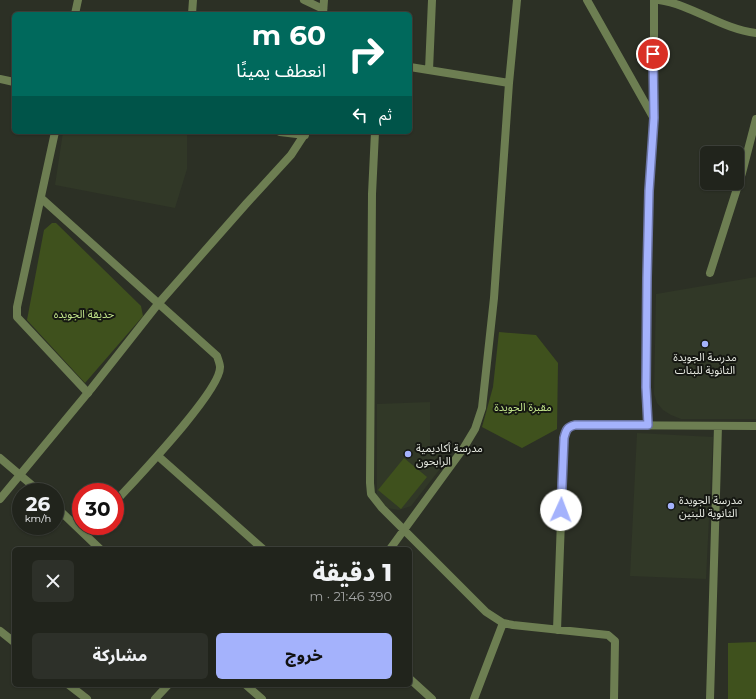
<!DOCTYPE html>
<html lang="ar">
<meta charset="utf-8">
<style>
body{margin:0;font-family:Montserrat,"Noto Sans Arabic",sans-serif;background:#2d3029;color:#f1f3f6;direction:rtl;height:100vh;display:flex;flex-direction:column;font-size:15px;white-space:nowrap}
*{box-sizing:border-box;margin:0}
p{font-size:13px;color:#a2a4a3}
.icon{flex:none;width:22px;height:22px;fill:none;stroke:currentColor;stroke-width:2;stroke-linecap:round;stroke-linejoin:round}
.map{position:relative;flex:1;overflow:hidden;direction:ltr}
.panel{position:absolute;left:12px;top:547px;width:400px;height:140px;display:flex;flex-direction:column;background:#21241c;border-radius:6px;box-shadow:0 1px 3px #0004,0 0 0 1px #3e413b;direction:rtl}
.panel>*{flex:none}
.hud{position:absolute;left:12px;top:12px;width:400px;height:122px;border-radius:6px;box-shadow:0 1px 3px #0004,0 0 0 1px #3e413b;direction:rtl;background:#00695c;color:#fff;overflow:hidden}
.buttons{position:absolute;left:700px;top:146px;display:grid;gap:8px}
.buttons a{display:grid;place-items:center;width:44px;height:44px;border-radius:6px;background:#21241c;box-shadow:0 1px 3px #0004,0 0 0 1px #3e413b;font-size:20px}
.speed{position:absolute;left:12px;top:483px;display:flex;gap:8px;font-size:20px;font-weight:700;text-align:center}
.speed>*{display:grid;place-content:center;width:52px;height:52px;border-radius:50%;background:#21241c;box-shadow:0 1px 3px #0004,0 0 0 1px #3e413b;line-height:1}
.speed small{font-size:10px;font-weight:400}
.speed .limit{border:6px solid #d22;background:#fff;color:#111}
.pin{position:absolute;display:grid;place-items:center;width:34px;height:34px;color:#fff;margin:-17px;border:2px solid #fff;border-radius:50%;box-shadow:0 1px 4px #0007}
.me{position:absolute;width:44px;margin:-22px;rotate:2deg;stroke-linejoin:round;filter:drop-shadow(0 0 3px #0008)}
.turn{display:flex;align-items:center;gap:14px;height:84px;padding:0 20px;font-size:18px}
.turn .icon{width:52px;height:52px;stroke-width:2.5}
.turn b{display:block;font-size:28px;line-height:34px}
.then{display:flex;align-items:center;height:38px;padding:0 20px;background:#0003;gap:8px;font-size:15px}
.round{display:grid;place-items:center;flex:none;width:42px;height:42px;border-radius:6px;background:#2d3029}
.headline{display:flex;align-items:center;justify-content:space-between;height:68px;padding:0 20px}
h1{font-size:24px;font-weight:800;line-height:30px}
.button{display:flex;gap:8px;margin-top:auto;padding:8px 20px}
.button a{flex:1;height:46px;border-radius:6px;background:#a4b2fc;color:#111;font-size:16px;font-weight:800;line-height:46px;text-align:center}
.button a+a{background:#2d3029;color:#f1f3f6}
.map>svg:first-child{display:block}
.built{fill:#313827}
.green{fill:#3f511d}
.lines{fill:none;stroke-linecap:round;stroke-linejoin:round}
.minor{stroke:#6d7e52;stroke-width:8}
.tertiary{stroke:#6d7e52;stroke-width:8}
.route-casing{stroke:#6b74a4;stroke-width:10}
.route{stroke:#a4b2fc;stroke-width:7}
.poi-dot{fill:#a4b2fc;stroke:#151712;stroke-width:1.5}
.labels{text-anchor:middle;stroke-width:4;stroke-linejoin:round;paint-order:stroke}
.park-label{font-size:11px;fill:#c0e289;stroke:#151712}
.poi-label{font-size:11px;fill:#e6e9e1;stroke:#151712;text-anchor:start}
</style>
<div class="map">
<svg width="756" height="699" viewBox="0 0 756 699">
<rect width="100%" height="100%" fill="#2c3025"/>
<!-- built -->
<path class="built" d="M 63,132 L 187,132 L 187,169 L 175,208 L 55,185 Z
M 756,277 L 756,419 L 681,419 L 671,415 L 663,410 L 657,403 L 654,394 L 656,294 Z
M 430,402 L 430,448 L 447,460 L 411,506 L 399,510 L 387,508 L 377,499 L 377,404 Z
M 637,433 L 713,437 L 706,579 L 630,576 Z"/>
<!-- green -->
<path class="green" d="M 52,223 L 56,223 L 141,306 L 143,316 L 85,383 L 27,320 L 44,230 Z
M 499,332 L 536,335 L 558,363 L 557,429 L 522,448 L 482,427 L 493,387 Z
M 404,458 L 427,477 L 401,509 L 378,490 Z
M 756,642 L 756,699 L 728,699 L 728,643 Z"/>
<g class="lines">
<!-- minor -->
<path class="minor" d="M 304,0 L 323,9
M 587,0 L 653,117
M 659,0 C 693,5 721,29 756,33
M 75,14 L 78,0
M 192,14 L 193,0
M 410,67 L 509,83
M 429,70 L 432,0
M 0,79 L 14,82
M 55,132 L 17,307 L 17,317 L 88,393
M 280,132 L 305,135
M 375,132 L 372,194 L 370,483 L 371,494 L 382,508 L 486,612 L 503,623 L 513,625 L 608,635 L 615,641 L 614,699
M 41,198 L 217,356 C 218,359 220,364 220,367 C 221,391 134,481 115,502
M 710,273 L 742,173 L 756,119
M 648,425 L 646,387 L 647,278 L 649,191 L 654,118 L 654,0
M 158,456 L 263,549
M 0,458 L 40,492
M 55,506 L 100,549
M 85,534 L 92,526
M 390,549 L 463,449 L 475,429 L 482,408 L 494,298 L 509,83 L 517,0
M 557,630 L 564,438 C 566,430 567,427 575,425 L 756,426
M 0,631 L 14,642
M 410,679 L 432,699
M 69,685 L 87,699
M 246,685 L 262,699
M 155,699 L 168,685
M 474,699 L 503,623
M 710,699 L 718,426"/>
<!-- tertiary -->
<path class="tertiary" d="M 323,14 L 324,0
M 0,499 L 91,389 L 158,304 L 246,204 L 291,155 L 306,132"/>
</g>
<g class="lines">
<defs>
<path id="route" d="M 561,510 L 564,438 C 566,430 567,427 575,425 L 648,425 L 646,387 L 647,278 L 649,191 L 654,118 L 653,54"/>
</defs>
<!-- route casing -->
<use href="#route" class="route-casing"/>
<!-- route -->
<use href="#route" class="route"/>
</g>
<!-- markers -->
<g class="poi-dot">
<circle cx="705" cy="344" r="4"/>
<circle cx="408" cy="454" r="4"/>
<circle cx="671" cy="506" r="4"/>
</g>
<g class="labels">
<!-- park labels -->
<g class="park-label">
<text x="84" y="318">حديقة الجويده</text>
<text x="523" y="411">مقبرة الجويدة</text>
</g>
<!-- poi labels -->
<g class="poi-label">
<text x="705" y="361" text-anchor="middle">مدرسة الجويدة<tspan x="705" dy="13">الثانوية للبنات</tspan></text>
<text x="416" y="452">مدرسة أكاديمية<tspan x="416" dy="13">الرابحون</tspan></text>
<text x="679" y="504">مدرسة الجويدة<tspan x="679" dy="13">الثانوية للبنين</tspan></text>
</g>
</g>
</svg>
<div class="buttons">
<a><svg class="icon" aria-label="sound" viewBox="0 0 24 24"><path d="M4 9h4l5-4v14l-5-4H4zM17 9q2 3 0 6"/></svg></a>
</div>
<div class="speed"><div>26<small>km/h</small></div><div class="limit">30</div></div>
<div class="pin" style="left:653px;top:54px;background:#d93025"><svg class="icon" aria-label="arrive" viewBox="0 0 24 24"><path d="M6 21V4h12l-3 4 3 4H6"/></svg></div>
<svg class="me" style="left:561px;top:510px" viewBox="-20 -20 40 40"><circle r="19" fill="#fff"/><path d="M0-13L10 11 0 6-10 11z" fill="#a4b2fc"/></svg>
<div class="hud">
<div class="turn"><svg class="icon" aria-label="right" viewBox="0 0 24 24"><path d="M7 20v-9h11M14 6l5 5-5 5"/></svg><div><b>60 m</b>انعطف يمينًا</div></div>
<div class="then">ثم<svg class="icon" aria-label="left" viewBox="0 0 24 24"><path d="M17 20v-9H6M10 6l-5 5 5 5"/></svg></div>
</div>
<section class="panel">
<div class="headline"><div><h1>1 دقيقة</h1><p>390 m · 21:46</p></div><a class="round"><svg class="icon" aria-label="close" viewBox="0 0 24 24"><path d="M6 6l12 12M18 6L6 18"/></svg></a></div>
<div class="button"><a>خروج</a><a>مشاركة</a></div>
</section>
</div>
